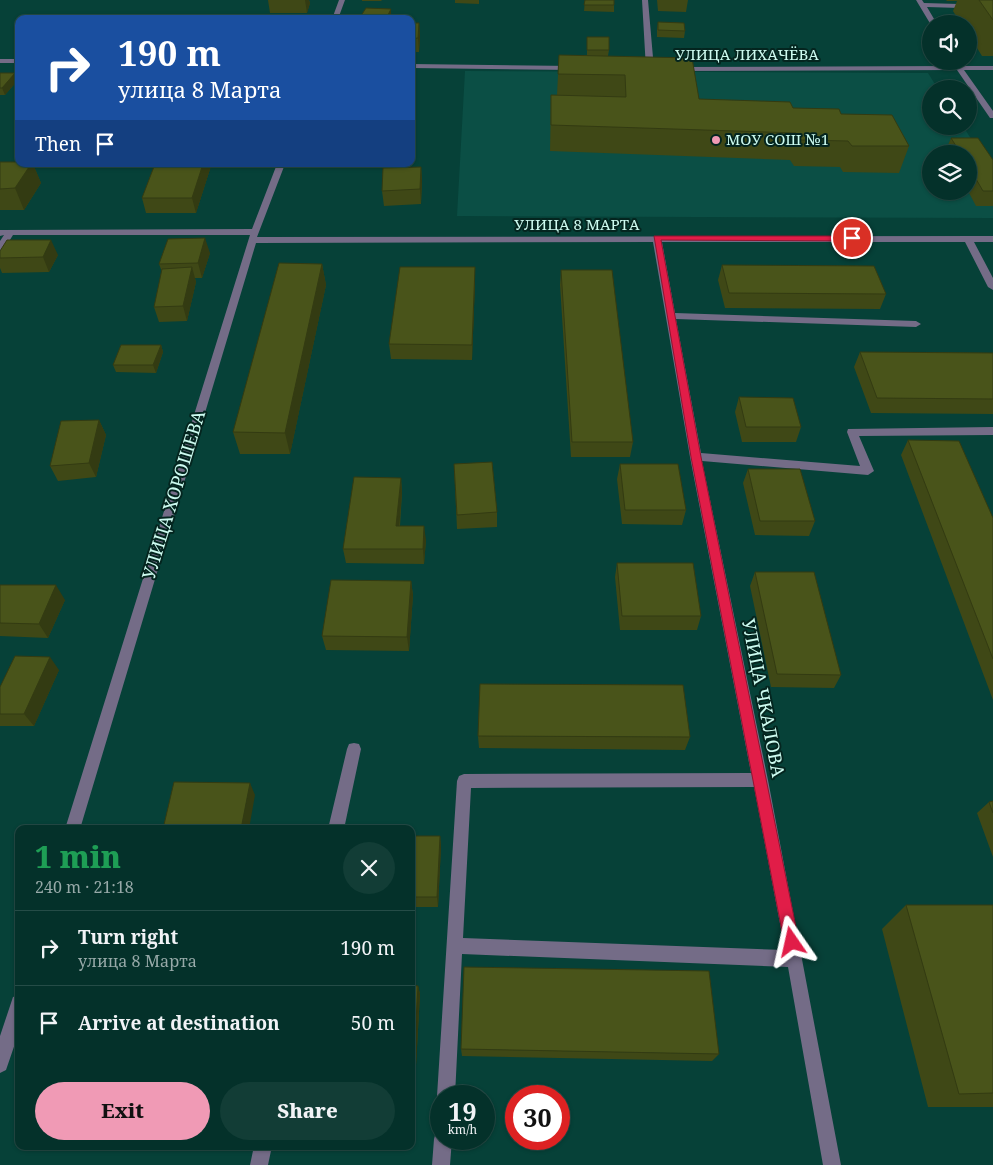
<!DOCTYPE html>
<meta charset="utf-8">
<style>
body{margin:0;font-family:"Noto Serif",serif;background:#123d36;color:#f1f3f6;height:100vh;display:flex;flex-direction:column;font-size:19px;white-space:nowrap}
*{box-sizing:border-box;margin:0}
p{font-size:16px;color:#97a9a8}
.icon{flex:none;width:28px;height:28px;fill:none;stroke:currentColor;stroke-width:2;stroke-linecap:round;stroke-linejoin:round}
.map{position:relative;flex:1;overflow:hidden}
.side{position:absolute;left:15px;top:825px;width:400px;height:325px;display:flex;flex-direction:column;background:#04312a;border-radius:10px;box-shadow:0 1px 4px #0004,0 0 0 1px #254c47}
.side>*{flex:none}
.guide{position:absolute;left:15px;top:15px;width:400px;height:152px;border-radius:10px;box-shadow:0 1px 4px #0004,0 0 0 1px #254c47;background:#1a4fa0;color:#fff;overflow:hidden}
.tools{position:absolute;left:922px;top:15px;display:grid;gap:10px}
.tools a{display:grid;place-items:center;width:55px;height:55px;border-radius:50%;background:#04312a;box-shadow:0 1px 4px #0004,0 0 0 1px #254c47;font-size:25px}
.speed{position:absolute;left:430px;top:1085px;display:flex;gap:10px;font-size:25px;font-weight:700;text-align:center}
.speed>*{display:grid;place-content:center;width:65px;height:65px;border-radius:50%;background:#04312a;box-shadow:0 1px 4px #0004,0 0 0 1px #254c47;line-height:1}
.speed small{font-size:12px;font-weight:400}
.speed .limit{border:8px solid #d22;background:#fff;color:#111}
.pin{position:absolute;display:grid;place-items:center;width:42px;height:42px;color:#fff;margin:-21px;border:2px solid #fff;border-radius:50%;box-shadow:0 1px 5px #0007}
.me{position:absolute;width:55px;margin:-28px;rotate:349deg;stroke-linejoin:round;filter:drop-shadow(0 0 4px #0008)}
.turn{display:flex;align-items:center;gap:18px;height:105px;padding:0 20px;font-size:22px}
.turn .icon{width:65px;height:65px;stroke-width:2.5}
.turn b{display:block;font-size:35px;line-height:42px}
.then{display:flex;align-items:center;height:48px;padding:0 20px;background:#0003;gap:10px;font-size:19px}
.round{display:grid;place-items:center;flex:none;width:52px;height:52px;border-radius:26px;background:#123d36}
.head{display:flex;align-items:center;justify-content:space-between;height:85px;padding:0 20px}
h1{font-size:30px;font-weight:800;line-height:38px;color:#1e9e55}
.cta{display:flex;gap:10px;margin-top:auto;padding:10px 20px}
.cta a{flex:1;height:58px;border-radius:30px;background:#f09ab5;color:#111;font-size:20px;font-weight:800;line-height:58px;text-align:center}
.cta a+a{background:#123d36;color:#f1f3f6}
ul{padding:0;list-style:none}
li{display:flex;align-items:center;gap:15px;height:75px;padding:0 20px;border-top:1px solid #254c47}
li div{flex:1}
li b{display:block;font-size:19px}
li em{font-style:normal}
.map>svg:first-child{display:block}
.built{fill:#0b4f45;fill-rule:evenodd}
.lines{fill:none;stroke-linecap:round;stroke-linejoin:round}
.minor{fill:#746c87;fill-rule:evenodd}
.wall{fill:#3f4816}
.shaded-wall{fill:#333b12}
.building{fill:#49541a;stroke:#333b12}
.route{fill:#e11d48;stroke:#92132f}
.poi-dot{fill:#f09ab5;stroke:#04251f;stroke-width:2}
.labels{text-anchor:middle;stroke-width:4;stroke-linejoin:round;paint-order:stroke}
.far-street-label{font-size:15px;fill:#cdfbf0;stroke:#04251f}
.far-poi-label{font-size:15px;fill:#cdfbf0;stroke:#04251f;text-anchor:start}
.street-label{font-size:18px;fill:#cdfbf0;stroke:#04251f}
</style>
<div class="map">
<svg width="993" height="1165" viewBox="0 0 993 1165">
<rect width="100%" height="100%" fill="#064138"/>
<!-- built -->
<path class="built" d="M 465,71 L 928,73 L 938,89 L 931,89 L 931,126 L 963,126 L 993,174 L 993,218 L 457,216 ZM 931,154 L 969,154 L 969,191 L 931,191 Z"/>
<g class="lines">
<!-- minor -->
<path class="minor" d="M 339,0 L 345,0 L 338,19 L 332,19 Z
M 642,0 L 648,0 L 654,69 L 650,71 L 646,69 Z
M 916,0 L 922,0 L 924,3 L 993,5 L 993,9 L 927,7 L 937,24 L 931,25 Z
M 0,59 L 19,59 L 19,63 L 0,63 Z
M 956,61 L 961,66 L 993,66 L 993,70 L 964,70 L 993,111 L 993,118 L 990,118 L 957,70 L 678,71 L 674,69 L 678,67 L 954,66 L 952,63 Z
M 411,64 L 573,66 L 576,68 L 573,70 L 411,68 Z
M 277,164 L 285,164 L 257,237 L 993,236 L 993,242 L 974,242 L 993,278 L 993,290 L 988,287 L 965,242 L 662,242 L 675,313 L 916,321 L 921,324 L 916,327 L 676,319 L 701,453 L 860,466 L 847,432 L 848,429 L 993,427 L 993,435 L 859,436 L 874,471 L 868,475 L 702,461 L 768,780 L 841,1165 L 823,1165 L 788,967 L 462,954 L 455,1096 L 441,1096 L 441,1103 L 437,1096 L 457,781 L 459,776 L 464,774 L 751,773 L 690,457 L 653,242 L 256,243 L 80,829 L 65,829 L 250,235 L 13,235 L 3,251 L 0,252 L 0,241 L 4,235 L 0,236 L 0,230 L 252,229 ZM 754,787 L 785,950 L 463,938 L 471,788 Z
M 354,743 L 359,744 L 361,749 L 344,829 L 328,829 L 347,749 L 349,744 Z
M 19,995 L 19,1032 L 6,1070 L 0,1073 L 0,1036 L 13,997 Z
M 441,1130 L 441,1139 L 452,1139 L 450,1165 L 432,1165 L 434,1139 L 436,1132 Z
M 254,1146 L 272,1146 L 268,1165 L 250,1165 Z"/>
</g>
<!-- wall -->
<path class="wall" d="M 268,0 L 309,0 L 310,3 L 307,13 L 270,13 Z
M 362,0 L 382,0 L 381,1 L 362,1 Z
M 455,0 L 479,0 L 479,4 L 455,3 Z
M 585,0 L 614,5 L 614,12 L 584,11 Z
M 657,0 L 688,0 L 686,12 L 658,11 Z
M 946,0 L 993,0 L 993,56 L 982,56 L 969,35 L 969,24 L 961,24 L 953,11 L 957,1 L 947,1 Z
M 658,22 L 685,31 L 684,38 L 657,37 L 657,29 Z
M 411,23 L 419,23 L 420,37 L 419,52 L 411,52 Z
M 587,37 L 609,50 L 608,56 L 699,99 L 793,108 L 841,114 L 909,146 L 899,173 L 843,172 L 840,167 L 794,166 L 790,160 L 550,151 L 551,95 L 557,95 L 559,55 L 587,55 Z
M 0,73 L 15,73 L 18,80 L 5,95 L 0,95 Z
M 951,138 L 993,160 L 993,206 L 976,206 L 968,191 L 969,191 L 969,154 L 946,154 L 945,152 Z
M 0,162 L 19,164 L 33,164 L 41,183 L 24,210 L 0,210 Z
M 155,164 L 210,164 L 211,166 L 196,213 L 146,213 L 142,198 Z
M 421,167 L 422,181 L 421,204 L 384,206 L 382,191 Z
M 0,251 L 58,255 L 49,272 L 2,273 L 0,268 Z
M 210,253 L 202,278 L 195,278 L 196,282 L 187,321 L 159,322 L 154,307 L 162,272 L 159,264 Z
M 322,264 L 326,285 L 290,454 L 240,454 L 233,432 Z
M 722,265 L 886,294 L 880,309 L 725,308 L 718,280 Z
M 561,270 L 633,442 L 630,457 L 571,457 L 560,285 Z
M 475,282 L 472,360 L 391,359 L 389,344 Z
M 161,345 L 163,352 L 156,373 L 116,372 L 113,365 Z
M 860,352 L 993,353 L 993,414 L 871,413 L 854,367 Z
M 739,397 L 801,427 L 796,442 L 742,442 L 735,412 Z
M 99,420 L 106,435 L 96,477 L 58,481 L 50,466 Z
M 908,440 L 993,518 L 993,700 L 901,455 Z
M 454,464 L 497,512 L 497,527 L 457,529 Z
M 620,464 L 686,510 L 682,525 L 622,524 L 617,479 Z
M 748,469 L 815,521 L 809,536 L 755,535 L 743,483 Z
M 401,478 L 402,493 L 400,526 L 426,540 L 424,564 L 346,563 L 343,549 Z
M 617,563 L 701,616 L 697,630 L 620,630 L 615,577 Z
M 755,572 L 841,675 L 834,688 L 771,687 L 750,586 Z
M 411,581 L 413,595 L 409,651 L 326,650 L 322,636 Z
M 0,585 L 65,600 L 48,638 L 0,636 Z
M 59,670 L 34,726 L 0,726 L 0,687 Z
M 478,736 L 690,737 L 685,750 L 479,748 Z
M 993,801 L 993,857 L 977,813 L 989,802 Z
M 411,836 L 440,836 L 441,847 L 438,907 L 411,907 Z
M 906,905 L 993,905 L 993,1107 L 928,1107 L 882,929 Z
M 411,985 L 418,986 L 420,994 L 414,1101 L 411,1101 Z
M 461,1049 L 719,1054 L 712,1061 L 462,1056 Z"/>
<!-- shaded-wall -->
<path class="shaded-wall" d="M 305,0 L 309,0 L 310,3 L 307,13 Z
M 391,9 L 391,16 L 390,19 L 386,19 Z
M 419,23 L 420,37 L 419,52 L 418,38 Z
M 15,73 L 18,80 L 5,95 L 2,88 Z
M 31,164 L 33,164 L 41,183 L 24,210 L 15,188 Z
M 203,164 L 210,164 L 211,166 L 196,213 L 192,198 Z
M 421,167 L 422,181 L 421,204 L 420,189 Z
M 205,238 L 210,253 L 202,278 L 198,263 Z
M 51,240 L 58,255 L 49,272 L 43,257 Z
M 322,264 L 326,285 L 290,454 L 285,433 Z
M 192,267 L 196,282 L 187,321 L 183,306 Z
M 475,267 L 475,282 L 472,360 L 472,345 Z
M 161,345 L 163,352 L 156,373 L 153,365 Z
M 99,420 L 106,435 L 96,477 L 89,463 Z
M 401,478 L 402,493 L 398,540 L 396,526 Z
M 424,526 L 426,540 L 424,564 L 423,549 Z
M 411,581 L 413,595 L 409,651 L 407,637 Z
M 56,585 L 65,600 L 48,638 L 39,624 Z
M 50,657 L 59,670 L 34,726 L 24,714 Z
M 250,783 L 255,795 L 249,829 L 241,829 Z
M 440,836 L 441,847 L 438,907 L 437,897 Z
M 418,986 L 420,994 L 414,1101 L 412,1095 Z"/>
<!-- building -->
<path class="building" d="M 585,0 L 614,0 L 614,5 L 584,5 Z
M 979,0 L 993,0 L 993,20 Z
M 366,8 L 391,9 L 386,19 L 359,19 Z
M 163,16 L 187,17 L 185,19 L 161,19 Z
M 658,22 L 684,23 L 685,31 L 658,30 Z
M 411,23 L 419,23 L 418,38 L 411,39 Z
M 587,37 L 609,37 L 609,50 L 587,50 Z
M 559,55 L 692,58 L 699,99 L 790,102 L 793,108 L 839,109 L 841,114 L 892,115 L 909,146 L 852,146 L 848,141 L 801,140 L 796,133 L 551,125 L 551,95 L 626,97 L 625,75 L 558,74 Z
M 0,73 L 15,73 L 2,88 L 0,88 Z
M 951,138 L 978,138 L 993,160 L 993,191 L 983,191 L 969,167 L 969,154 L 961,154 Z
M 0,162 L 19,162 L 19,164 L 31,164 L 15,188 L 0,189 Z
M 155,164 L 203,164 L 192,198 L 142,198 Z
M 421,167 L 420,189 L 382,191 L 383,168 Z
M 205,238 L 198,263 L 159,264 L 168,239 Z
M 7,240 L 51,240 L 43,257 L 0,258 L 0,251 Z
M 279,263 L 322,264 L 285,433 L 233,432 Z
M 722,265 L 874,266 L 886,294 L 729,293 Z
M 192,267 L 183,306 L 154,307 L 162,269 Z
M 400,267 L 475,267 L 472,345 L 389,344 Z
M 561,270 L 612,270 L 633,442 L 572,442 Z
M 121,345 L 161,345 L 153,365 L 113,365 Z
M 860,352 L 993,353 L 993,399 L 877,398 Z
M 739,397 L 793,398 L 801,427 L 746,427 Z
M 99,420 L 89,463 L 50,466 L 61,421 Z
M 908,440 L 959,441 L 993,518 L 993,659 Z
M 492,462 L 497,512 L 457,515 L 454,464 Z
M 620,464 L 678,464 L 686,510 L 625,510 Z
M 748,469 L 800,469 L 815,521 L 760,521 Z
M 354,477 L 401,478 L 396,526 L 424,526 L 423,549 L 343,549 Z
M 617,563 L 693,563 L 701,616 L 622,616 Z
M 755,572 L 814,572 L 841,675 L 777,674 Z
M 331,580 L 411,581 L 407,637 L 322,636 Z
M 0,585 L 56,585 L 39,624 L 0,623 Z
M 15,656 L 50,657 L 24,714 L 0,714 L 0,687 Z
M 480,684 L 683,685 L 690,737 L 478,736 Z
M 174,782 L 250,783 L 241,829 L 163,829 Z
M 993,801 L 993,813 L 989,802 Z
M 411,836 L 440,836 L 437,897 L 411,897 Z
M 906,905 L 993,905 L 993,1093 L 959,1094 Z
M 464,967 L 709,971 L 719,1054 L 461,1049 Z
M 411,985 L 418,986 L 412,1095 L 411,1095 Z"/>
<!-- route -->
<path class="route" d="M 654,236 L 852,236 L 856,238 L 852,241 L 661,240 L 701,457 L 799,942 L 797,947 L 792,949 L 787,947 L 784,942 L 691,457 Z"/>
<!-- markers -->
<circle class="poi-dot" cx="716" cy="140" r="5"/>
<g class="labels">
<!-- far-street labels -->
<g class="far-street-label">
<text x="747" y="60">УЛИЦА ЛИХАЧЁВА</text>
<text x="577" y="230">УЛИЦА 8 МАРТА</text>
</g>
<!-- far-poi labels -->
<g class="far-poi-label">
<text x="726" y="145">МОУ СОШ №1</text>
</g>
<!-- street labels -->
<g class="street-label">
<text transform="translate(174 495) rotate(-73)" y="6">УЛИЦА ХОРОШЕВА</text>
<text transform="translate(763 698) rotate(79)" y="6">УЛИЦА ЧКАЛОВА</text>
</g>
</g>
</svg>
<div class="tools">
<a><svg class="icon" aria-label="sound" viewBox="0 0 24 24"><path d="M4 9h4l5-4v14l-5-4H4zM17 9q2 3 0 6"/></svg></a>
<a><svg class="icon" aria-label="search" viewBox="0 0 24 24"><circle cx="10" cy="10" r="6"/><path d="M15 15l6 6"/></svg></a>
<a><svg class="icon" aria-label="layers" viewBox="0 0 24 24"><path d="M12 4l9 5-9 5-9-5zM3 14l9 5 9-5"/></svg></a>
</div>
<div class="speed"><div>19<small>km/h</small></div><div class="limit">30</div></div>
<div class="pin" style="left:852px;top:238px;background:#d93025"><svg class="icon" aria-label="arrive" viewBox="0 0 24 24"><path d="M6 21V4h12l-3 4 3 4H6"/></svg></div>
<svg class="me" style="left:792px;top:942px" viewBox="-20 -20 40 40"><path d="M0-17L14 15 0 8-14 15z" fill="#e11d48" stroke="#fff" stroke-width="4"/></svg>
<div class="guide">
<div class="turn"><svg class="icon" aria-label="right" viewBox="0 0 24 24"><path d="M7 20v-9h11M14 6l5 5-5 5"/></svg><div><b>190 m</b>улица 8 Марта</div></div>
<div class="then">Then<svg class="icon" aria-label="arrive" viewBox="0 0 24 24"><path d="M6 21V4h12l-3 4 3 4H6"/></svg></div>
</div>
<section class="side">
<div class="head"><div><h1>1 min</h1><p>240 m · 21:18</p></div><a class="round"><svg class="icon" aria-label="close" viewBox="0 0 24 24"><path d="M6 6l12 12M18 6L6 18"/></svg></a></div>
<ul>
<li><svg class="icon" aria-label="right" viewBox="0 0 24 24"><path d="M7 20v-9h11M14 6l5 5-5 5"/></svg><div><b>Turn right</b><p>улица 8 Марта</p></div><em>190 m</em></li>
<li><svg class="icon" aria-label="arrive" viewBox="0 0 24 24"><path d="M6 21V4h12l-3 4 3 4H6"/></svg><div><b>Arrive at destination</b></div><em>50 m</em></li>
</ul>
<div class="cta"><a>Exit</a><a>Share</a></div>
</section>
</div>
